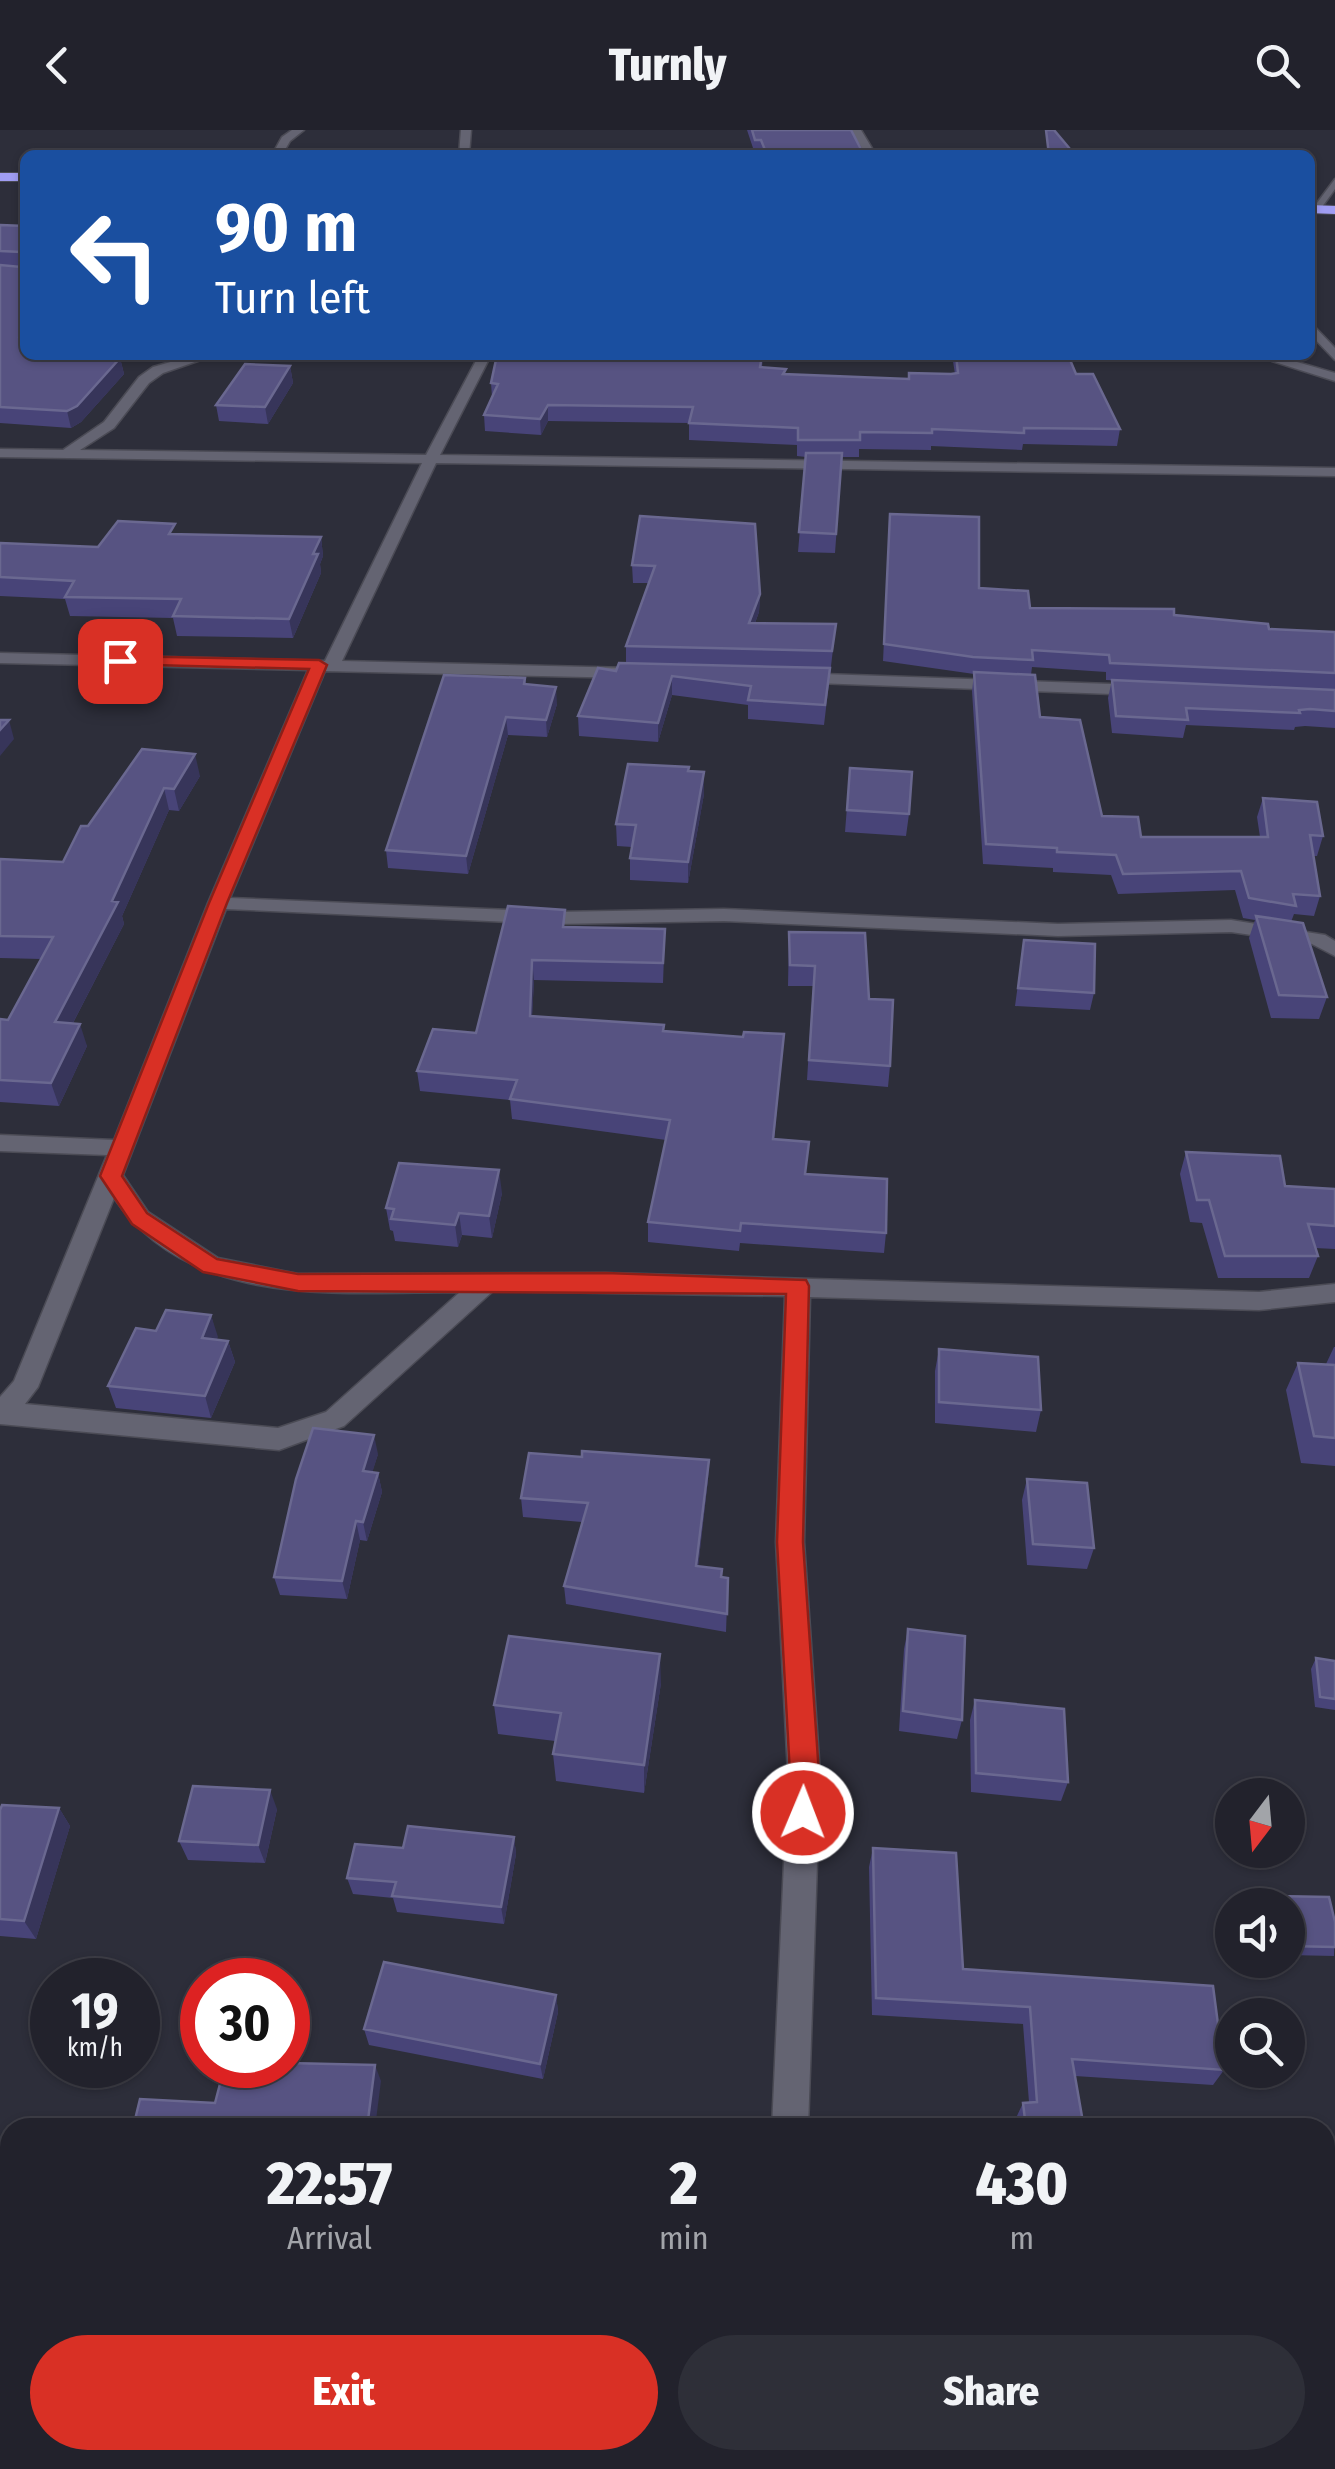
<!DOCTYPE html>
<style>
body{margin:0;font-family:"Fira Sans Condensed",sans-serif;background:#2e2f38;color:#f1f3f6;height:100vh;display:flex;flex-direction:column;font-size:38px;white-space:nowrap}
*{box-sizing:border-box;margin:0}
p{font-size:32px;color:#a2a4a9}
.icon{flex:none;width:55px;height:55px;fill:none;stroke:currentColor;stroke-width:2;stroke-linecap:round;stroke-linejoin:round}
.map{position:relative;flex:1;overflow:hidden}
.side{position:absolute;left:0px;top:1988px;width:1335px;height:352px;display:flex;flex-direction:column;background:#22222c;border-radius:30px 30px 0 0;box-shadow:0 2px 8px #0004,0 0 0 2px #3f3f48}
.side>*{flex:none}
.top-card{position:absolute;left:20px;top:20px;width:1295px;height:210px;border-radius:15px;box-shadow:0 2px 8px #0004,0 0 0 2px #3f3f48;background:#1a4fa0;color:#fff;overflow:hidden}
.needle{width:65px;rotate:196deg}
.tools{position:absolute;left:1215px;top:1648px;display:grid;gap:20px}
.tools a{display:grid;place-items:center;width:90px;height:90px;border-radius:50%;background:#22222c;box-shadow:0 2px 8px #0004,0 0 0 2px #3f3f48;font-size:50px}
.speed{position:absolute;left:30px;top:1828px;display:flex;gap:20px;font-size:50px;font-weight:700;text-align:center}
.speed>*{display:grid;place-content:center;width:130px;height:130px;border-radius:50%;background:#22222c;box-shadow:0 2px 8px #0004,0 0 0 2px #3f3f48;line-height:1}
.speed small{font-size:25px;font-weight:400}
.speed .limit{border:15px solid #d22;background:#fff;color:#111}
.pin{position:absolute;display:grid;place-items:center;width:85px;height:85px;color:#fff;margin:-42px;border-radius:20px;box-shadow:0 5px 15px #0006}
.me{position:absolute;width:110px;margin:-55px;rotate:1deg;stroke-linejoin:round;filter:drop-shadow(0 0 8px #0008)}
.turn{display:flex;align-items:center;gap:35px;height:210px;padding:0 30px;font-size:45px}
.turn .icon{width:130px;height:130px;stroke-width:2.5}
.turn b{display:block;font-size:70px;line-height:85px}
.eta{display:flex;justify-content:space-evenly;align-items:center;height:170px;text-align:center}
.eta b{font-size:60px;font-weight:800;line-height:70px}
.button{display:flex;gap:20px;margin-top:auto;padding:20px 30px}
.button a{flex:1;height:115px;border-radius:60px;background:#d93025;color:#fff;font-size:40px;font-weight:800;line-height:115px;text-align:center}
.button a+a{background:#2e2f38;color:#f1f3f6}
header{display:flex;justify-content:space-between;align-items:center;height:130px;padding:0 30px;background:#22222c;font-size:45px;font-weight:800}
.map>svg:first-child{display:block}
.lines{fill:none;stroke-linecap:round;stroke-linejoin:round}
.lane-casing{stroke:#4b4b55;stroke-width:3}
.street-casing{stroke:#4b4b55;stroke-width:3}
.highway-casing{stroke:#4b4b55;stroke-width:2}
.lane{fill:#646472;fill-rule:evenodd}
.street{fill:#646472;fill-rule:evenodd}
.highway{fill:#a09df3;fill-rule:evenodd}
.wall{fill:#484478}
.shaded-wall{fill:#37355a}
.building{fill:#575382;stroke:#6a6890;stroke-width:2.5}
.route{fill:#d93025;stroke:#8d1f18;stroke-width:2.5}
</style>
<header><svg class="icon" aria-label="back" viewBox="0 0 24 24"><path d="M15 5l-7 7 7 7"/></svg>Turnly<svg class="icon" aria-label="search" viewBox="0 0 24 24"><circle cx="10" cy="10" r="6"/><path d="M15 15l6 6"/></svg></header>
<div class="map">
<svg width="1335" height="2339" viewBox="0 0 1335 2339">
<rect width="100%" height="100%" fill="#2d2e3a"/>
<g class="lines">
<defs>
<path id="lane" d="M 292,0 L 304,0 L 290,11 L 282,25 L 272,25 L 282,7 Z
M 461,0 L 471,0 L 469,25 L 459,25 Z
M 851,0 L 861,0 L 876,25 L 866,25 Z
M 1335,49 L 1335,59 L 1319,81 L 1311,81 Z"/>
<path id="street" d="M 1310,192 L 1335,218 L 1335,230 L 1310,204 Z
M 195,225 L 215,225 L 163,243 L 149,253 L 114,298 L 80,320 L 426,325 L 479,225 L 491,225 L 440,325 L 1335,338 L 1335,346 L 436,333 L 342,531 L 631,538 L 639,543 L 631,548 L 325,541 L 230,768 L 556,782 L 724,779 L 1058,794 L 1231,790 L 1325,805 L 1335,811 L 1335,826 L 1312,814 L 1231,802 L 1058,806 L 724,791 L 556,794 L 226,779 L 123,1045 L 148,1082 L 218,1128 L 298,1144 L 606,1143 L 1259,1162 L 1335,1154 L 1335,1172 L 1259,1180 L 810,1167 L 804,1412 L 820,1644 L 808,1998 L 772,1998 L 788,1644 L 776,1412 L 785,1166 L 493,1161 L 344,1296 L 279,1320 L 0,1294 L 0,1267 L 14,1251 L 107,1025 L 0,1021 L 0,1005 L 114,1010 L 208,773 L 308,540 L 0,533 L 0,523 L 325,531 L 422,333 L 0,327 L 0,319 L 63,320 L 104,292 L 139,247 L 153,237 ZM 114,1068 C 190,1180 340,1162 460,1162 L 326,1282 L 278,1298 L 25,1274 L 38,1257 Z
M 1253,225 L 1273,225 L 1335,243 L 1335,251 Z
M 795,543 L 1140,555 L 1149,560 L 1140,565 L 789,552 L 786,548 Z
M 1325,2306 L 1335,2306 L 1335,2339 L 1310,2339 L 1307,2330 L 1325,2330 Z"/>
<path id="highway" d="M 0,43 L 25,43 L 25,51 L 0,51 Z
M 1310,75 L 1335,76 L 1335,84 L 1310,83 Z"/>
</defs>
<!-- lane casing -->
<use href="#lane" class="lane-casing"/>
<!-- street casing -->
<use href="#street" class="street-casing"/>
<!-- highway casing -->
<use href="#highway" class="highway-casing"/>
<!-- lane -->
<use href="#lane" class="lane"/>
<!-- street -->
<use href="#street" class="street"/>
<!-- highway -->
<use href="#highway" class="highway"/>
</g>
<!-- wall -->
<path class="wall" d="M 747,0 L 851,0 L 864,25 L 755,24 Z
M 0,95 L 25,96 L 25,225 L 120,228 L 124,244 L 81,292 L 71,298 L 0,293 Z
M 763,225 L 762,237 L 786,239 L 785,244 L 908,249 L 955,244 L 952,225 L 1068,225 L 1076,244 L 1120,299 L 1117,316 L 1023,314 L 1022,320 L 931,316 L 931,320 L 859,319 L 859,327 L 842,327 L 835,423 L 798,422 L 806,327 L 797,326 L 797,315 L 689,310 L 689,293 L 548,291 L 541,305 L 485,301 L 484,285 L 492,267 L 491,253 Z
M 290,236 L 293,253 L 268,294 L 219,291 L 216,275 Z
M 890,384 L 979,458 L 1030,478 L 1174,485 L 1269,499 L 1335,502 L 1335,560 L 1106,550 L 1106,542 L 1032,537 L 1031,545 L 1040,587 L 1102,686 L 1141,707 L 1260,707 L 1257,687 L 1263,668 L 1323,706 L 1317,726 L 1313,726 L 1320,766 L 1314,786 L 1294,784 L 1291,792 L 1327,867 L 1319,889 L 1271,888 L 1249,808 L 1255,790 L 1243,788 L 1235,760 L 1118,764 L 1111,745 L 1053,742 L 1053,738 L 983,734 L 972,561 L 974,544 L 883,531 Z
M 640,386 L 760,464 L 759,482 L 755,493 L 836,494 L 824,595 L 748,589 L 748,575 L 672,565 L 658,612 L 579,606 L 578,586 L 616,541 L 626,533 L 626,516 L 648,453 L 633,453 L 632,435 Z
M 177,404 L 321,407 L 323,426 L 320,434 L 321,443 L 293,508 L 177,506 L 173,488 L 70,486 L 65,469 L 0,466 L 0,413 L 98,417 Z
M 525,548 L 526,554 L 557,574 L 547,607 L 508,605 L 468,744 L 388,738 L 386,720 Z
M 1112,550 L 1335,560 L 1335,598 L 1305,596 L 1295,597 L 1294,600 L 1186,595 L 1183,608 L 1112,603 L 1108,568 Z
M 142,619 L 200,646 L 179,681 L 169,680 L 122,786 L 124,794 L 73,893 L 87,916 L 59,976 L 0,972 L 0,889 L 8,890 L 41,829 L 0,828 L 0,729 L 63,732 Z
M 850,638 L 909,684 L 906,706 L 845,702 Z
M 689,641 L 704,642 L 704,664 L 688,753 L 630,750 L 630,728 L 632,717 L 617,716 L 616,694 Z
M 508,776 L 566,797 L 665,799 L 663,853 L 534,850 L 532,886 L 664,901 L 743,907 L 784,904 L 774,1009 L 806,1044 L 886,1103 L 884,1123 L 740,1113 L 739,1121 L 648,1112 L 648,1092 L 666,1010 L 512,989 L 510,970 L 420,961 L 417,941 L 476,903 Z
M 789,802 L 869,869 L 890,936 L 888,957 L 807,950 L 813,856 L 788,856 Z
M 1024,810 L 1094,863 L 1090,880 L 1015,876 Z
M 1186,1022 L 1285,1056 L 1335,1059 L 1335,1119 L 1315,1118 L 1318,1126 L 1309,1148 L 1218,1148 L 1202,1093 L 1190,1092 L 1180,1044 Z
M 502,1063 L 492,1108 L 462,1105 L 458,1117 L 395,1111 L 393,1101 L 390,1100 L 386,1078 Z
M 211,1185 L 217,1209 L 228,1211 L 235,1232 L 211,1288 L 116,1278 L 108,1256 L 156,1201 Z
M 1334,1217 L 1335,1217 L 1335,1336 L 1301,1333 L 1286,1260 L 1298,1233 L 1326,1234 Z
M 939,1219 L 1041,1280 L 1036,1302 L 935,1293 L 935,1241 Z
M 378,1324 L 372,1342 L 378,1343 L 382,1362 L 367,1411 L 360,1410 L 347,1469 L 280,1465 L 274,1447 Z
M 582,1327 L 709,1330 L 708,1349 L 698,1437 L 721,1447 L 728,1448 L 726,1502 L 566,1474 L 564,1456 L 582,1392 L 523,1387 L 521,1368 Z
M 1027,1349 L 1094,1418 L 1087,1439 L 1027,1435 L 1022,1370 Z
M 908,1499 L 962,1590 L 957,1609 L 899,1601 L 904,1519 Z
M 1316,1528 L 1335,1531 L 1335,1580 L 1315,1577 L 1311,1539 Z
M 661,1553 L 644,1663 L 556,1651 L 553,1624 L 555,1611 L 498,1604 L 494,1575 Z
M 975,1570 L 1068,1652 L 1061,1671 L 971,1662 L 970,1590 Z
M 59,1678 L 70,1696 L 36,1809 L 0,1806 L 0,1680 Z
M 277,1679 L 265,1733 L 188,1730 L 179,1711 Z
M 514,1707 L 516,1724 L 504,1794 L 397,1782 L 393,1768 L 353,1764 L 347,1748 L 403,1718 Z
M 873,1718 L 963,1839 L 1224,1940 L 1213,1955 L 1075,1946 L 1084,1998 L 1017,1998 L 1016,1988 L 1023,1973 L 1029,1972 L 1023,1894 L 872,1885 L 869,1737 Z
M 1276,1766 L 1335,1792 L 1334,1826 L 1288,1825 L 1288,1775 L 1270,1775 Z
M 556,1865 L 558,1882 L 543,1949 L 369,1915 L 364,1899 Z"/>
<!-- shaded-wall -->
<path class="shaded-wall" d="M 120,228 L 124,244 L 81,292 L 71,298 L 67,281 Z
M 290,236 L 293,253 L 268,294 L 265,277 Z
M 548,275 L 548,291 L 541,305 L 540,289 Z
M 321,407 L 323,426 L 320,434 L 321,443 L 293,508 L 289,489 L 313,424 Z
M 760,464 L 759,482 L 748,511 L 749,493 Z
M 672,546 L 672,565 L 658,612 L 658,593 Z
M 556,557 L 557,574 L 547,607 L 546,590 Z
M 506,587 L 508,605 L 468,744 L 466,726 Z
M 9,590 L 14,609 L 0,626 L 0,600 Z
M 195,624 L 200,646 L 179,681 L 174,659 Z
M 704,642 L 704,664 L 688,753 L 688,732 Z
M 164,658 L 169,680 L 122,786 L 124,794 L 62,914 L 55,892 Z
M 532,830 L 534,850 L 531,906 L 530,886 Z
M 80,894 L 87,916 L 59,976 L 51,953 Z
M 499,1040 L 502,1063 L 492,1108 L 489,1086 Z
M 459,1083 L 462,1105 L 458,1117 L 455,1095 Z
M 211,1185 L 218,1207 L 208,1230 L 202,1208 Z
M 228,1211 L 235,1232 L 211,1288 L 205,1266 Z
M 374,1305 L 378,1324 L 367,1360 L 363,1341 Z
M 709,1330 L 708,1349 L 696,1455 L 696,1436 Z
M 378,1343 L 382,1362 L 367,1411 L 363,1392 Z
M 356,1391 L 360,1410 L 347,1469 L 342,1451 Z
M 660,1524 L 661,1553 L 644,1663 L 644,1635 Z
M 270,1660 L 277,1679 L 265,1733 L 258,1715 Z
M 59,1678 L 70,1696 L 36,1809 L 24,1791 Z
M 514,1707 L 516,1724 L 504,1794 L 501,1777 Z
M 556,1865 L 558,1882 L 543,1949 L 540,1934 Z
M 375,1935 L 381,1951 L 375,1998 L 367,1998 Z"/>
<!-- building -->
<path class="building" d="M 752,0 L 851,0 L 864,25 L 767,25 L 761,10 L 755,10 Z
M 1046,0 L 1054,0 L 1075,25 L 1049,25 Z
M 0,95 L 25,96 L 25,125 L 22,122 L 0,121 Z
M 25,126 L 25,203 L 21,206 L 25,206 L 25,225 L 88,225 L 87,226 L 120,228 L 77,276 L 67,281 L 0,277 L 0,135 L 21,137 Z
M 497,225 L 762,225 L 760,237 L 786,239 L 783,244 L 909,249 L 909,243 L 951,244 L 958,243 L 956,225 L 1068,225 L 1076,244 L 1093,244 L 1120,299 L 1024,298 L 1024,303 L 932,299 L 932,303 L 860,302 L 860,310 L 798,310 L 798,298 L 689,293 L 693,277 L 548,275 L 540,289 L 484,285 L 498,254 L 491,253 Z
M 245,234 L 290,236 L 265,277 L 216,275 Z
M 806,323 L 842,323 L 836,404 L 799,402 Z
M 890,384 L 979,387 L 979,458 L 1028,461 L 1030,478 L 1174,479 L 1174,485 L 1268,494 L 1269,499 L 1335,502 L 1335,543 L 1110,533 L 1109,525 L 1032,520 L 1033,530 L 973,527 L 884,514 Z
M 640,386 L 755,394 L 760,464 L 749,493 L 836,494 L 832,521 L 626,516 L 655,436 L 632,435 Z
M 118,391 L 175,394 L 169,404 L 321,407 L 313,424 L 318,424 L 289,489 L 173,486 L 181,469 L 65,467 L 74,451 L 0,447 L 0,413 L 98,417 Z
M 619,533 L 830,538 L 825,575 L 748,570 L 751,556 L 672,546 L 658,593 L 578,586 L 598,538 L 616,541 Z
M 974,542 L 1035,545 L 1040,587 L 1080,590 L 1102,686 L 1138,687 L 1141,707 L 1268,707 L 1263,668 L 1317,672 L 1323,706 L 1310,705 L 1320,766 L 1293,764 L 1296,776 L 1249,768 L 1241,741 L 1123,744 L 1116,725 L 1057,722 L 1057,718 L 986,714 Z
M 444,545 L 525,548 L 524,554 L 556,557 L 546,590 L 506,587 L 466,726 L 386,720 Z
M 1112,550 L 1335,560 L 1335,581 L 1310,579 L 1299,580 L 1300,583 L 1186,578 L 1188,590 L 1116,586 Z
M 0,590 L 9,590 L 0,600 Z
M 142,619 L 195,624 L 174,659 L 164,658 L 112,771 L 118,772 L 55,892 L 80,894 L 51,953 L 0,950 L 0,889 L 8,890 L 53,807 L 0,806 L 0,729 L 63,732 L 81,696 L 88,696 Z
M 628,634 L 689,637 L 688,641 L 704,642 L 688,732 L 630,728 L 636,695 L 616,694 Z
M 850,638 L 912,642 L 909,684 L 847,680 Z
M 508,776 L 565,780 L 563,797 L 665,799 L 663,833 L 532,830 L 530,886 L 664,895 L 663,901 L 743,907 L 744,902 L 784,904 L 773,1009 L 809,1012 L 805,1044 L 887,1049 L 886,1103 L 741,1093 L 740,1101 L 648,1092 L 670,990 L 510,969 L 517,950 L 417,941 L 433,899 L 476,903 Z
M 1256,786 L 1303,793 L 1327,867 L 1279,865 Z
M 789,802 L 865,803 L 869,869 L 893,870 L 890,936 L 809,930 L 815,836 L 790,835 Z
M 1024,810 L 1095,814 L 1094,863 L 1018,858 Z
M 1186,1022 L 1280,1026 L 1285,1056 L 1335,1059 L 1335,1096 L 1308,1094 L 1318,1126 L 1225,1126 L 1209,1070 L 1197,1070 Z
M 399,1033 L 499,1040 L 489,1086 L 459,1083 L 455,1095 L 391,1089 L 394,1079 L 386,1078 Z
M 166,1180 L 211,1185 L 202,1208 L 228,1211 L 205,1266 L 108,1256 L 136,1198 L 156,1201 Z
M 939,1219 L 1038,1227 L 1041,1280 L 939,1272 Z
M 1298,1233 L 1335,1235 L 1335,1308 L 1314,1306 Z
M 313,1298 L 374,1305 L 363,1341 L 378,1343 L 363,1392 L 356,1391 L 342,1451 L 274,1447 L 296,1349 Z
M 582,1321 L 709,1330 L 696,1436 L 722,1439 L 721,1447 L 728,1448 L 727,1484 L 564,1456 L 588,1373 L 521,1368 L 529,1323 L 582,1327 Z
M 1027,1349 L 1087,1353 L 1094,1418 L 1033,1414 Z
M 908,1499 L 965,1506 L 962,1590 L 903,1581 Z
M 509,1506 L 660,1524 L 644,1635 L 553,1624 L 561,1583 L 494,1575 Z
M 1316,1528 L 1335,1531 L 1335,1569 L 1320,1567 Z
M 975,1570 L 1064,1579 L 1068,1652 L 976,1643 Z
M 193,1656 L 270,1660 L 258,1715 L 179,1711 Z
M 2,1675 L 59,1678 L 24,1791 L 0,1789 L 0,1680 Z
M 408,1696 L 514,1707 L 501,1777 L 392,1766 L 396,1752 L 347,1748 L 355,1714 L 403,1718 Z
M 873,1718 L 956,1723 L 963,1839 L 1213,1856 L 1224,1940 L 1072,1929 L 1084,1998 L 1026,1998 L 1023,1973 L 1037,1972 L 1030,1877 L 876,1868 Z
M 1276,1766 L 1329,1767 L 1335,1792 L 1335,1817 L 1288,1816 L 1288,1775 L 1278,1775 Z
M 384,1832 L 556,1865 L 540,1934 L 364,1899 Z
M 288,1933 L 375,1935 L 367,1998 L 133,1998 L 140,1969 L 215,1973 L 225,1935 L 288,1935 Z"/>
<!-- route -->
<path class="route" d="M 120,526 L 319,530 L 327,535 L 227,773 L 122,1046 L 147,1083 L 217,1129 L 298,1144 L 606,1143 L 806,1150 L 809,1156 L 803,1412 L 819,1644 L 817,1683 L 813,1693 L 803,1697 L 793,1693 L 789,1683 L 790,1644 L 777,1412 L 786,1164 L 298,1161 L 203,1142 L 132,1094 L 100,1046 L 209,773 L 309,539 L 114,534 L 112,531 Z"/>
</svg>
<div class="tools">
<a><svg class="needle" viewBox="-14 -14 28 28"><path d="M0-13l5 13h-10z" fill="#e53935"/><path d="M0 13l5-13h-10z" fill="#a2a4a9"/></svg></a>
<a><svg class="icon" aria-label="sound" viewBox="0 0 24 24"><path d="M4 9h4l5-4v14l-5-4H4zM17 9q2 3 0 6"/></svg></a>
<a><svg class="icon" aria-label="search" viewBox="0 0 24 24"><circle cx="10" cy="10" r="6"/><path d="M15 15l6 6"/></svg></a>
</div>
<div class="speed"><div>19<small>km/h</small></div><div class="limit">30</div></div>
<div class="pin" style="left:120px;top:531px;background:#d93025"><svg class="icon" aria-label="arrive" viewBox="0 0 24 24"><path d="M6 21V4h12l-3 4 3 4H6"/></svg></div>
<svg class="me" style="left:803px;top:1683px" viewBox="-20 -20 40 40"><circle r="17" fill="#d93025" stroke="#fff" stroke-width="3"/><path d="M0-11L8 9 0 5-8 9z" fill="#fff"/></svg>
<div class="top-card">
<div class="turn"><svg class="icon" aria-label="left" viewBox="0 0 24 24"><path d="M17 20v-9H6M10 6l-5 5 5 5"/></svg><div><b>90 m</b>Turn left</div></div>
</div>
<section class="side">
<div class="eta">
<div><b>22:57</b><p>Arrival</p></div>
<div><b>2</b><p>min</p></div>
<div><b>430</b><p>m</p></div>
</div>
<div class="button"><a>Exit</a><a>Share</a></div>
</section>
</div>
